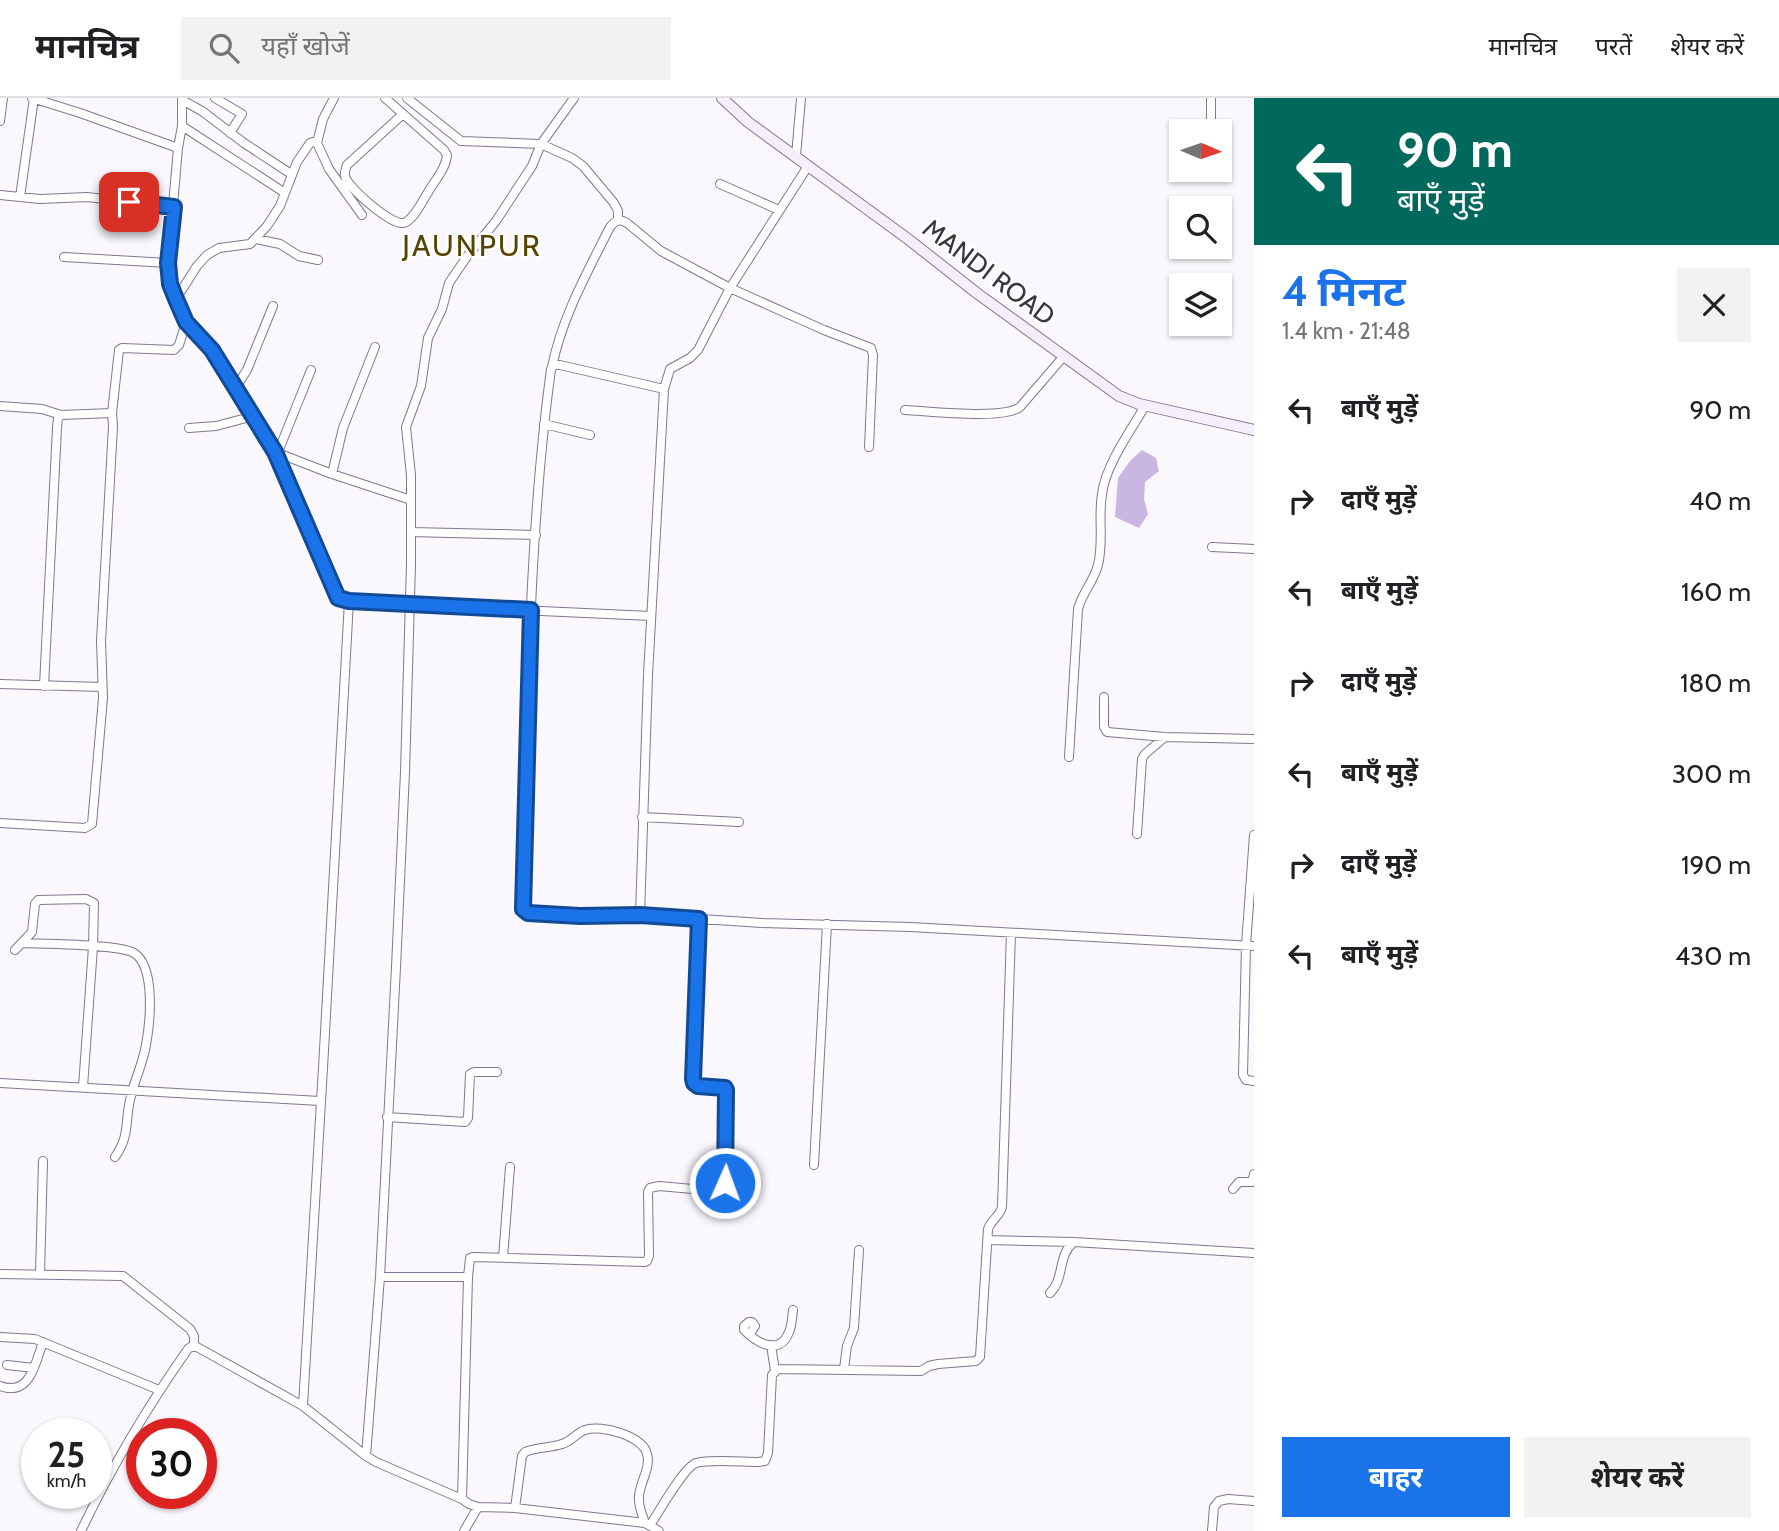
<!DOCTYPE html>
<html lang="hi">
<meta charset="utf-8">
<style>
body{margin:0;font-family:Cabin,"Noto Sans Devanagari",sans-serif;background:#f2f2f2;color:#202124;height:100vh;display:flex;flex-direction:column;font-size:26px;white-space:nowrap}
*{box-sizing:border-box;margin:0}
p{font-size:23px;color:#757577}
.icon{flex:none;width:38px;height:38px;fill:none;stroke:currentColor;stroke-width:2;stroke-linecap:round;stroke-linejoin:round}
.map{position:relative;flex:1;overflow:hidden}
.drawer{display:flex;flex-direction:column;background:#fff;width:525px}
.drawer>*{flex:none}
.hud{background:#00695c;color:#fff;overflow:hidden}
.needle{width:46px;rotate:92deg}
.tools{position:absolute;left:1169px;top:21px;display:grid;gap:14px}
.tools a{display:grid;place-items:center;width:63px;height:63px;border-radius:0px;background:#fff;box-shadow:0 2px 5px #0004;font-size:35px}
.speed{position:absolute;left:21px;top:1320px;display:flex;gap:14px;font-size:35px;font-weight:700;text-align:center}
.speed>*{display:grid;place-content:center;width:91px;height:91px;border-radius:50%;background:#fff;box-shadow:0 2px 5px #0004;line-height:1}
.speed small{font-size:18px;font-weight:400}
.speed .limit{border:10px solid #d22;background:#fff;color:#111}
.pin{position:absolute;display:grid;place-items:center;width:60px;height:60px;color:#fff;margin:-30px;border-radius:14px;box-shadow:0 4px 10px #0006}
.me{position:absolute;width:77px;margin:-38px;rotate:2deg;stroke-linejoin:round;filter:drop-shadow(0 0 5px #0008)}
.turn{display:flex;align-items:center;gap:24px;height:147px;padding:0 28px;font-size:32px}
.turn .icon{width:91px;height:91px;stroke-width:2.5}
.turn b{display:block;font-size:49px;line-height:60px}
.round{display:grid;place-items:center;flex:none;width:74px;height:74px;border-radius:0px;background:#f2f2f2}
.overview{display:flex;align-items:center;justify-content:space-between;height:119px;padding:0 28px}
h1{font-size:42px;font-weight:700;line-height:52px;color:#1a73e8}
.cta{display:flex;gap:14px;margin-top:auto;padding:14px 28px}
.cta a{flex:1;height:80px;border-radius:0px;background:#1a73e8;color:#fff;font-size:28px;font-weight:700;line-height:80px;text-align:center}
.cta a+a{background:#f2f2f2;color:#202124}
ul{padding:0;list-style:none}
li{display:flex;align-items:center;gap:21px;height:91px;padding:0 28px}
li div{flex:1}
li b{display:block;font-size:26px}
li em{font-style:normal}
header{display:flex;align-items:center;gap:42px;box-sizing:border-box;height:98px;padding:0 35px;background:#fff;border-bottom:2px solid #e0e0e0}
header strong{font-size:33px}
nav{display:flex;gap:38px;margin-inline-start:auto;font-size:24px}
.search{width:490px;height:63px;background:#f2f2f2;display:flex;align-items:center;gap:18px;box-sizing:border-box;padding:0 24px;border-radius:0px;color:#757577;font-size:26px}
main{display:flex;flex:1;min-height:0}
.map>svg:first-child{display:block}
.water{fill:#cab6e2}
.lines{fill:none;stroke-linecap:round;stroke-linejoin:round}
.street-casing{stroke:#827690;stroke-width:10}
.secondary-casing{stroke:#827690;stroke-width:12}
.street{stroke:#fff;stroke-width:8}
.secondary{stroke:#f5effd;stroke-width:10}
.route-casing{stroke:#114b97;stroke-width:18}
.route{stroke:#1a73e8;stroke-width:12}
.labels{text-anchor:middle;stroke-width:5;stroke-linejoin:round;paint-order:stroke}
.street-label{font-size:26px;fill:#3a3540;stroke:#fff}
.quarter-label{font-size:30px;letter-spacing:2px;fill:#554502;stroke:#fff}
</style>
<header>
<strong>मानचित्र</strong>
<div class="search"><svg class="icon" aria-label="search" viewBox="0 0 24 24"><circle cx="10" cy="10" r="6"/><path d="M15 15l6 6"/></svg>यहाँ खोजें</div>
<nav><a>मानचित्र</a><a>परतें</a><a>शेयर करें</a></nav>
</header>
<main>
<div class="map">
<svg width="1254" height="1433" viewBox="0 0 1254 1433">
<rect width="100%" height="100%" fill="#faf7fd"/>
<!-- water -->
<path class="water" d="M 1142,352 L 1156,360 L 1159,373 L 1145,384 L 1144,401 L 1148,416 L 1139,430 L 1115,419 L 1118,380 L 1130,363 Z"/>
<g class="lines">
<defs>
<path id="street" d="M 32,0 L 80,15 L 178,50
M 182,0 L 182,28 L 178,50 L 168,165 L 170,186 L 186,224 L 212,252 L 275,354 L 338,501 L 474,510 L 651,518
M 215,0 L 242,16 L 230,35
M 334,0 L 323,21 L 317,45 L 329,71 L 362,117
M 385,0 L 444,52 L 447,57 C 446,70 436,81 430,91 C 424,100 413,124 403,125 C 391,127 347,89 345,78 C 344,74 346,70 347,67 L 403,16
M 407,0 L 461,43 L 541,46 L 572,60 L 583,68 L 614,105 L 618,113 L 618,122
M 182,2 L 202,13 L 244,45 L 291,76
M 1211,21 L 1211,0
M 0,23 L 3,0
M 182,28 L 285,95
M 796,58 L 801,0
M 720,86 L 779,112
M 0,97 L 40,101 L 87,99 L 174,109
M 20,99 L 34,0
M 256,141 L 280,146 L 299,158 L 318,162
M 64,159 L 168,165
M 176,201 L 197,168 L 207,157 L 219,150 L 250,146 L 267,128 L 280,108 L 297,64 L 310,45 L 313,44 L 317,45
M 552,269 C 562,219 587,175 610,129 C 615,123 619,120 627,125 L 661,153 L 730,190 L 824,232 L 871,250 L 873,257 L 869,349
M 236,289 L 247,272 L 273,208
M 664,291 L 560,267 L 554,267 L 551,271 C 527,447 528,629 522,807 L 525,814 L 580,818 L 640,817 L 762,825 L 910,829 L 1254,848
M 0,308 L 42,311 L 61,317 L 112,315 L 119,252 L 122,250 L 174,252 L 179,247 L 186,224
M 905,312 C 929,313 1003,322 1020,309 L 1064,258
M 544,326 L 590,337
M 189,330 L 216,328 L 254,318
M 275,354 L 332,376 L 411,402
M 278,354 L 311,272
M 332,376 L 343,330 L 375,249
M 411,434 L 536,437
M 1212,449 L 1254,451
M 0,586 L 102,589
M 44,588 L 57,330 L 58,320 L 61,317
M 1104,599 L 1104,629 L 1107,634 L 1165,639 L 1254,641
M 1069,659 L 1078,511 C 1082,495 1094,483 1098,467 C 1104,443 1098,420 1102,396 C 1105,368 1131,332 1145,308
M 642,719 L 739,724
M 0,725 L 85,730 L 92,726 L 103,600 L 101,543 L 113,328 L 112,315
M 1137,736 L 1142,661 L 1145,656 L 1165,639
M 1254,737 L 1246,847 L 1243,977 L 1246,982 L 1254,983
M 640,817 L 648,577 L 664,291 L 670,271 L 690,260 L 698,252 L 730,190 L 808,68
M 22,845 C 44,846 119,846 134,855 C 156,869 150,925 146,947 C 143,965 135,981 131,998 C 124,1023 131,1036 115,1059
M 15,852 L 32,834 L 35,806 L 38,802 L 86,801 L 94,805 L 93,849 L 83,989
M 0,985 L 320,1003
M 387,1019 L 465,1024 L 468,1020 L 470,976 L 474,974 L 497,974
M 814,1067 L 827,826
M 1233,1091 L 1239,1084 L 1252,1084 L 1254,1076
M 988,1142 L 1074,1144 L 1254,1155
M 503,1160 L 510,1069
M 0,1176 L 123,1178 L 190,1231 L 194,1238 L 194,1249
M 40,1177 L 43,1063
M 380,1179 L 468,1179
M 1050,1195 C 1065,1181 1057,1157 1074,1144
M 750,1236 L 755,1228 L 752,1224 L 749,1224 L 744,1228 L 744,1232 C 755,1243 779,1260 789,1234 C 792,1228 792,1219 793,1212
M 0,1239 L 35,1241 L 159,1292
M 771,1247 L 775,1273
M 7,1267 L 34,1270
M 844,1271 L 847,1248 L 854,1230 L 859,1152
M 0,1288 C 30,1299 35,1266 43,1244
M 303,1308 L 323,970 L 349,503
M 366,1358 L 380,1179 L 396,869 L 405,674 L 411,466 L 411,377 L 406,329 L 421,288 L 428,240 L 442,211 L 449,185 L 468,157 L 496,123 L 532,68 L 541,46 L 574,0
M 462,1401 L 468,1179 L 470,1160 L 473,1159 L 645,1164 L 647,1163 L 649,1158 L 648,1094 L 650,1090 L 659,1088 L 715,1093 L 724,1089 L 726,1080 L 726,992 L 724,990 L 698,987 L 694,985 L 693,981 L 700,821
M 515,1410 L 522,1358 L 525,1354 C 537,1349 550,1350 562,1346 C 571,1344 576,1335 585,1332 C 601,1326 643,1338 647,1356 C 651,1370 640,1384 639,1398 C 638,1407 642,1417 645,1425
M 650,1427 C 659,1414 684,1369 696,1365 C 709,1361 743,1364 758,1364 L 765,1363 L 768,1355 L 772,1277 L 778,1271 L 921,1273 L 929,1268 L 938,1266 L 976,1263 L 980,1259 L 988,1131 C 991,1122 1000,1118 1002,1109 L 1011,835
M 81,1433 C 111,1370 148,1308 188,1251 L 192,1248 L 197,1249 L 303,1308 L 366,1358 L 376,1364 L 462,1401 L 469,1406 L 478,1409 L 515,1410 L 645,1425 L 659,1433
M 464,1433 L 478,1409
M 1212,1433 L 1214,1409 L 1219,1403 L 1228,1401 L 1254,1403"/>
<path id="secondary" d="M 722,0 L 748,24 L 908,141 L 978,196 L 1119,298 L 1139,306 L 1254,332"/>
</defs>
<!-- street casing -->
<use href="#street" class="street-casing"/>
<!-- secondary casing -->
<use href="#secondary" class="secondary-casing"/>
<!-- street -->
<use href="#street" class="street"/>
<!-- secondary -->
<use href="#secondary" class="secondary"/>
</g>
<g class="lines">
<defs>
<path id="route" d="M 129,104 L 174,109 L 168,165 L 170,186 L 176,201 L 186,224 L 212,252 L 275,354 L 338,500 L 349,503 L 531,512 L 523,811 L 528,815 L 580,818 L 640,817 L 699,821 L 693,981 L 694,985 L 698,988 L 725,990 L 726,992 L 725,1085"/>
</defs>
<!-- route casing -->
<use href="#route" class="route-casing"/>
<!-- route -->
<use href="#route" class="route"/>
</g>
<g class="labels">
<!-- street labels -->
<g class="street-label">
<text transform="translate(989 174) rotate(37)" y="9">MANDI ROAD</text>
</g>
<!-- quarter labels -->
<g class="quarter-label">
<text x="472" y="158">JAUNPUR</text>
</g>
</g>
</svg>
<div class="tools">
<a><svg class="needle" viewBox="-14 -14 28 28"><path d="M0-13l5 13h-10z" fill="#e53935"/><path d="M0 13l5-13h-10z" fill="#757577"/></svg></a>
<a><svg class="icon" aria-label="search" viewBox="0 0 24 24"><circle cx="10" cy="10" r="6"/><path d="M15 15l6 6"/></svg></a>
<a><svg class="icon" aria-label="layers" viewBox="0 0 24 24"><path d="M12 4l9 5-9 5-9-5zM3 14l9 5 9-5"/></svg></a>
</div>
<div class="speed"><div>25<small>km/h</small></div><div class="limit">30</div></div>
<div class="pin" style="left:129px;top:104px;background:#d93025"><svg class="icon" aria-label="arrive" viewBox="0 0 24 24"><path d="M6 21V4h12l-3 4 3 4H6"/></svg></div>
<svg class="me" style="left:725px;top:1085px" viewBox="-20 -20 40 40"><circle r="17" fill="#1a73e8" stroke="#fff" stroke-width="3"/><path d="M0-11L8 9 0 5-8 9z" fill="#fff"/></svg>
</div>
<section class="drawer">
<div class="hud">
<div class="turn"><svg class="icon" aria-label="left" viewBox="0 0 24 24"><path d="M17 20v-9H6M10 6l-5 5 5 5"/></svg><div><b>90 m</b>बाएँ मुड़ें</div></div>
</div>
<div class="overview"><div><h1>4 मिनट</h1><p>1.4 km · 21:48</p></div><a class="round"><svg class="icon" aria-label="close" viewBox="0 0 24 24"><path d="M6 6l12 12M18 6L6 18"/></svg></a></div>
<ul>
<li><svg class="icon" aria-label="left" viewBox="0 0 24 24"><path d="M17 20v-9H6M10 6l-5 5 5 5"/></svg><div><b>बाएँ मुड़ें</b></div><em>90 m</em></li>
<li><svg class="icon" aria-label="right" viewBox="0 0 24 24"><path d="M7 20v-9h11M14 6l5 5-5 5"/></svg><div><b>दाएँ मुड़ें</b></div><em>40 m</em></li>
<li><svg class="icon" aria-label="left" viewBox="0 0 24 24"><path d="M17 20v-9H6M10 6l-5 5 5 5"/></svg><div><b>बाएँ मुड़ें</b></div><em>160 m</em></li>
<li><svg class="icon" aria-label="right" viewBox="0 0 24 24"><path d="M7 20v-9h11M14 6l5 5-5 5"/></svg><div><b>दाएँ मुड़ें</b></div><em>180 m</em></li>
<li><svg class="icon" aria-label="left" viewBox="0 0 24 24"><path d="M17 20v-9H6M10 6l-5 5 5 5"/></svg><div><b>बाएँ मुड़ें</b></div><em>300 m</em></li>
<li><svg class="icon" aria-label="right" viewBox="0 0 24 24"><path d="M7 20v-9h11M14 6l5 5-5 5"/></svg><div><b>दाएँ मुड़ें</b></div><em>190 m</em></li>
<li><svg class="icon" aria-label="left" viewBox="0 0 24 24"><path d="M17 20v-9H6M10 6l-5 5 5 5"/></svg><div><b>बाएँ मुड़ें</b></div><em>430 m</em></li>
</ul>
<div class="cta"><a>बाहर</a><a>शेयर करें</a></div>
</section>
</main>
